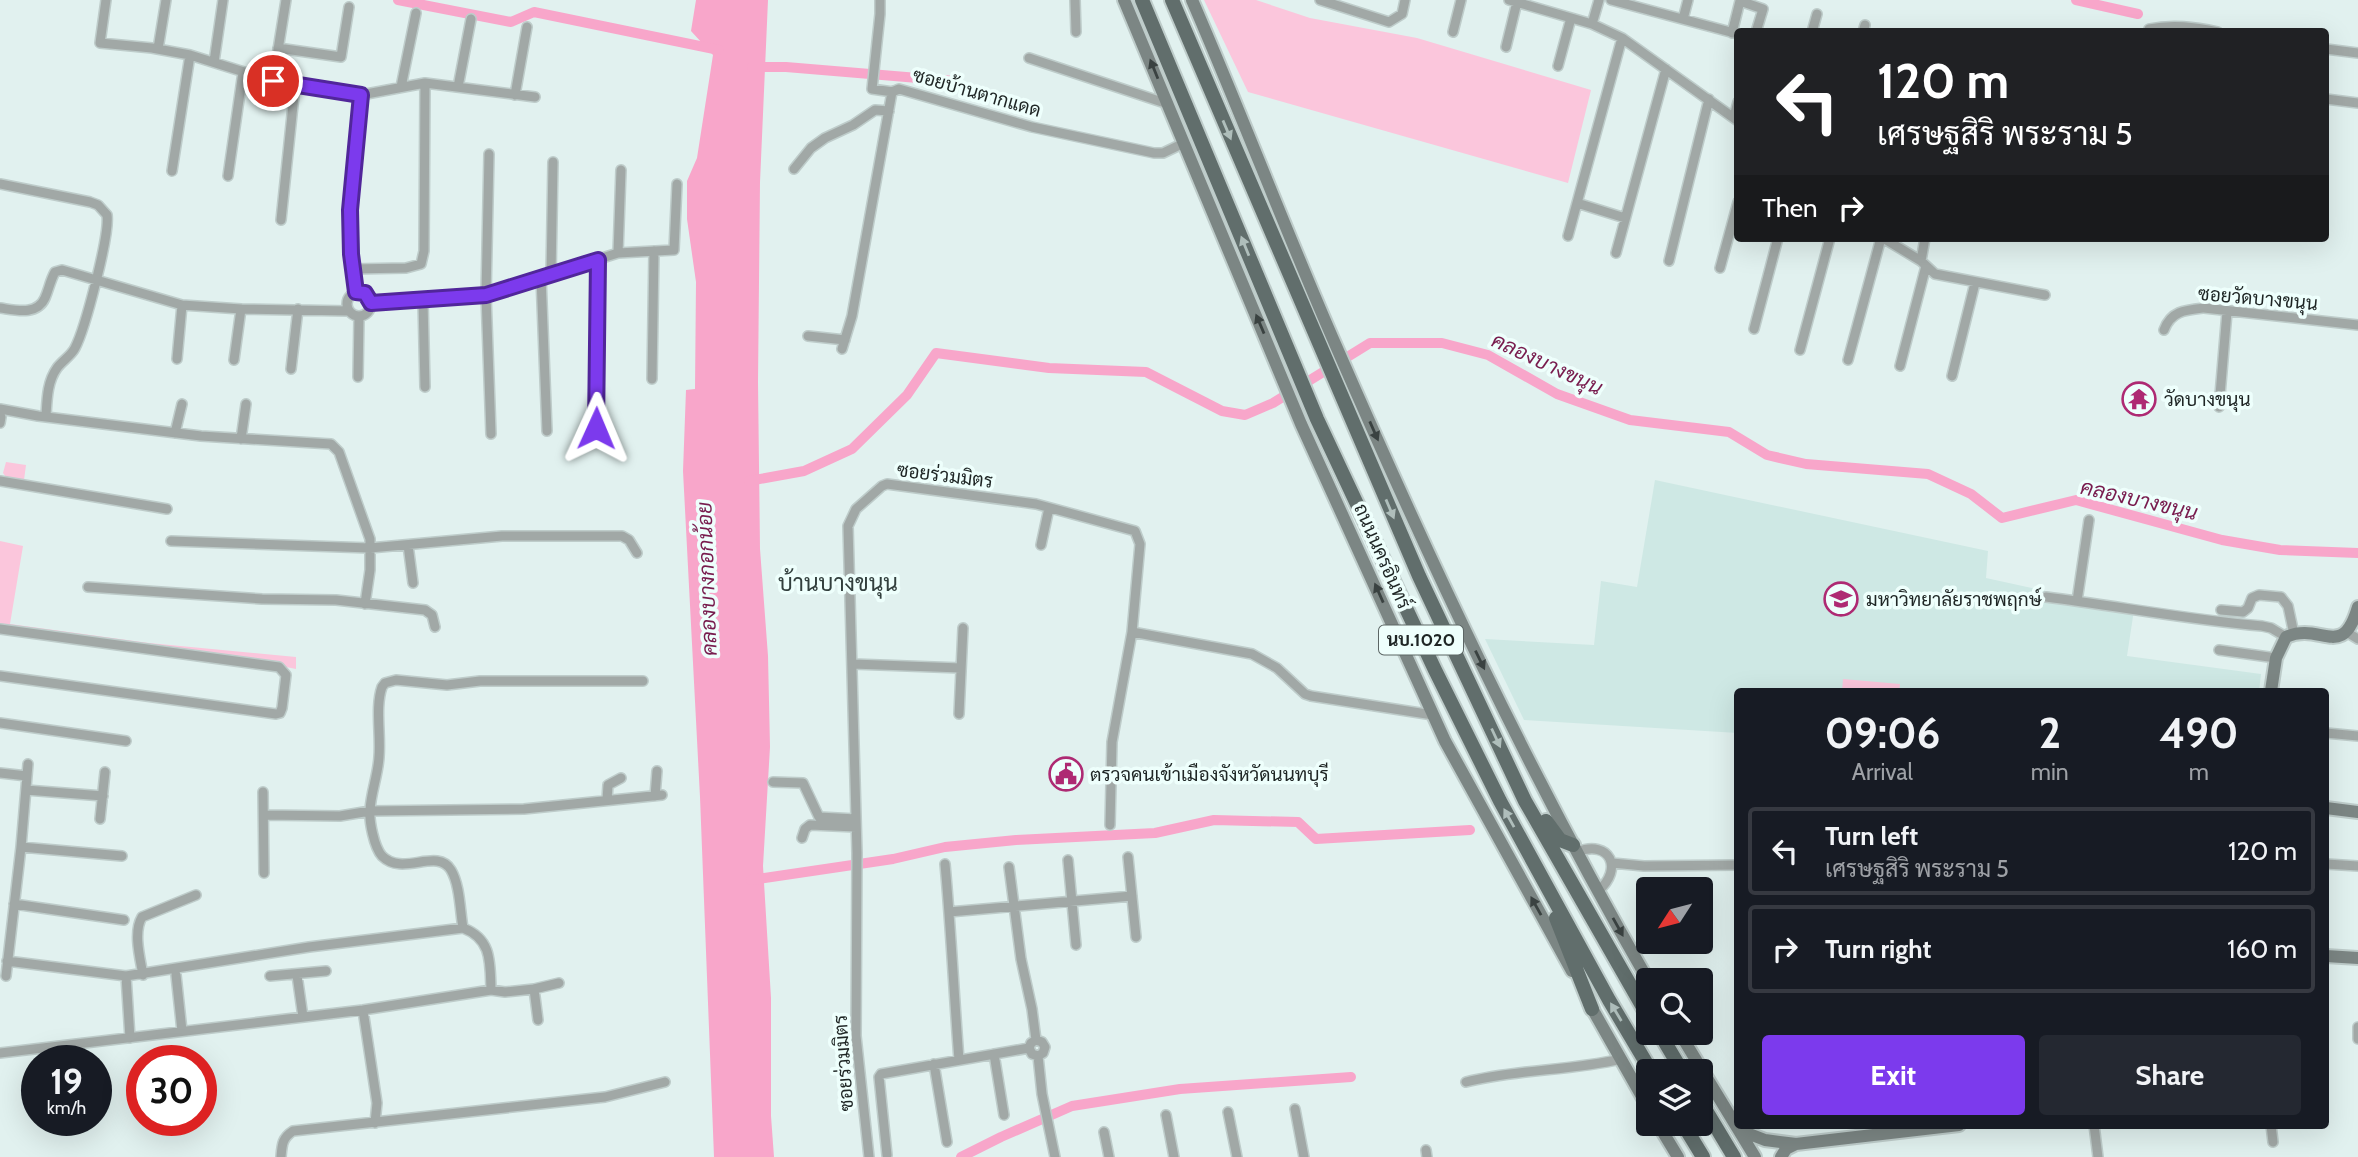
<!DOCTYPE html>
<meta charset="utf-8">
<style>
body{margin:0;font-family:Cabin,Sarabun,sans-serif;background:#242831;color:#f1f3f6;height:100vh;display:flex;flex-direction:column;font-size:26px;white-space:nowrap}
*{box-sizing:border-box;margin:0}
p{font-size:23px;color:#9ea1a6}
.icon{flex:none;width:38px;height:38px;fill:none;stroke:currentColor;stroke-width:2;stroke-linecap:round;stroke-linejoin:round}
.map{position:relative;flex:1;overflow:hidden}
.side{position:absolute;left:1734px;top:688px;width:595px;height:441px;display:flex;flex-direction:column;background:#171b24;border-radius:7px;box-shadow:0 7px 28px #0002}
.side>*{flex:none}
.top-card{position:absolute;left:1734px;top:28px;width:595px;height:214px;border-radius:7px;box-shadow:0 7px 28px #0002;background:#202124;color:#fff;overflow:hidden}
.needle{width:46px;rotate:234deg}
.buttons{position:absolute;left:1636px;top:877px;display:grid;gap:14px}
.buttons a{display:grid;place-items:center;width:77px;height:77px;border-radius:7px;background:#171b24;box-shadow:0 7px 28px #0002;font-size:35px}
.speed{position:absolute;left:21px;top:1045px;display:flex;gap:14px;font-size:35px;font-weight:700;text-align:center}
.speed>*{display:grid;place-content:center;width:91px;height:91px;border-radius:50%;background:#171b24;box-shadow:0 7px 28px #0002;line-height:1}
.speed small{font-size:18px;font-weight:400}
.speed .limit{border:10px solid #d22;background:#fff;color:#111}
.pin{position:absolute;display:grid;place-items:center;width:60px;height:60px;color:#fff;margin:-30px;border:4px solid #fff;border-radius:50%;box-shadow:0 2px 7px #0007}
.me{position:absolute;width:77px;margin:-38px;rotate:1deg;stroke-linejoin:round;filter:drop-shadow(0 0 5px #0008)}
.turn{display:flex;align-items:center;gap:24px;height:147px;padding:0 28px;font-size:32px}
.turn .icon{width:91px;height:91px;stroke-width:2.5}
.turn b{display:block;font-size:49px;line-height:60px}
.then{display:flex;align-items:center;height:66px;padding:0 28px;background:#0003;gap:14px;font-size:26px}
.eta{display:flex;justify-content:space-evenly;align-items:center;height:119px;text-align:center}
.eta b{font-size:42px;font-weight:700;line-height:49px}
.cta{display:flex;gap:14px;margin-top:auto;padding:14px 28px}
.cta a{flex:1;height:80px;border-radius:7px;background:#7c3aed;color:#fff;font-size:28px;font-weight:700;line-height:80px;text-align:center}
.cta a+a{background:#242831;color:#f1f3f6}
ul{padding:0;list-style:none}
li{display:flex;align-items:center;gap:21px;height:88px;margin:0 14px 10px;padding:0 14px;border:4px solid #363941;border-radius:7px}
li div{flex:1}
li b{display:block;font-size:26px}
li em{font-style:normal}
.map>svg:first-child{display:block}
.built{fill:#cee8e4}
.green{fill:#fbc6dc}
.water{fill:#f8a6ca}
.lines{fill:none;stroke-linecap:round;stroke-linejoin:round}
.canal{stroke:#f8a6ca;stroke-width:10}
.street-casing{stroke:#beccca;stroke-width:12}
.secondary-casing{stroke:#beccca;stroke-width:16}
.primary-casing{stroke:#beccca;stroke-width:18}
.street{stroke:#a1a8a6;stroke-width:9}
.secondary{stroke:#7c8684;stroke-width:12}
.primary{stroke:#616e6c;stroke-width:14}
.oneway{fill:#3a4241}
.oneway2{fill:#afbebb}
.route-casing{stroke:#51269a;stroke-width:18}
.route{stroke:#7c3aed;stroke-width:12}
.labels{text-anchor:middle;stroke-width:7;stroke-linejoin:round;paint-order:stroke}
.shield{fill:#eefffc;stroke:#5c6665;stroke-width:2}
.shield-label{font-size:18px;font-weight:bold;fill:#1e2524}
.street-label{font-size:19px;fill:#1e2524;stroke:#eefffc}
.poi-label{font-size:19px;fill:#1e2524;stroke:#eefffc;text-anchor:start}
.water-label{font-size:21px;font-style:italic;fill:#781c4e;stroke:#eefffc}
.quarter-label{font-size:23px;fill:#323f3d;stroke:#eefffc}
</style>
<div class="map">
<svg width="2358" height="1157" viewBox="0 0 2358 1157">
<rect width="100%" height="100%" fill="#e1f1ef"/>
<!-- built -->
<path class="built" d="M 1655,480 L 1988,551 L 1986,578 L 2134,610 L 2127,656 L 2261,674 L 2259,691 L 1738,691 L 1738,733 L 1524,720 L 1485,639 L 1594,645 L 1601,581 L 1637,587 Z"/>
<!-- green -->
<path class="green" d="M 1204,0 L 1256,0 L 1310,18 L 1417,38 L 1591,90 L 1568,183 L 1248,92 Z
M 6,462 L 26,465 L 24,480 L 6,477 L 3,473 Z
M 0,541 L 23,546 L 10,624 L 149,643 L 296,657 L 296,669 L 276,665 L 0,627 Z
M 1843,679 L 1900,684 L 1899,691 L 1842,691 Z"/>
<!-- water -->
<path class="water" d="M 696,0 L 768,0 L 760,182 L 758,382 L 760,549 L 768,656 L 770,747 L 763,866 L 771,998 L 771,1116 L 774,1157 L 714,1157 L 700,797 L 683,471 L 686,390 L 695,389 L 696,282 L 687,219 L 687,181 L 697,158 L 713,55 L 691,31 Z"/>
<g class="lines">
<!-- canal -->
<path class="canal" d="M 398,0 L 511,22 L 534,12 L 719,50
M 2076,0 L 2138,14
M 752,67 L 786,67 L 954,81
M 749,481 L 804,471 L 852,449 L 907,395 L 936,353 L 1049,368 L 1146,372 L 1222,411 L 1245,415 L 1273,403 L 1370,343 L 1442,343 L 1488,355 L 1557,394 L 1630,420 L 1729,432 L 1767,455 L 1806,464 L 1928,474 L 1971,494 L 2002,518 L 2076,500 L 2222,540 L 2280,550 L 2358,553
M 751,880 L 893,859 L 945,847 L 1016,840 L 1155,833 L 1214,820 L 1298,822 L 1316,839 L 1470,830
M 961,1157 L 1001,1137 L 1072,1106 L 1180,1089 L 1351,1077"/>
<defs>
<path id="street" d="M 106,0 L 100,43 L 152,48 L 190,55 L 273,81 L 337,93 L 361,95 L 425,83 L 535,97
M 880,0 L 880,14 L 872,89 L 893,92
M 1075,0 L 1076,32
M 1320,0 L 1389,22 L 1402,14 L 1405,0
M 1509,0 L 1592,24 L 1622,38 L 1738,121
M 1611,0 L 1738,34
M 1683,19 L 1688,0
M 1592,24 L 1599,0
M 2149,29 C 2173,24 2194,27 2218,32
M 1453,32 L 1461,0
M 1812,32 L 1817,14
M 1863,32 L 1865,25
M 1732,33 L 1740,1 L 1763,9 L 1756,32
M 1506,47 L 1517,2
M 278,48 L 341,57 L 349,7
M 158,49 L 166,0
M 2326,49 L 2358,53
M 1029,58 L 1168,104
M 214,62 L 223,0
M 1558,66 L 1571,18
M 273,81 L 286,0
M 401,87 L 416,13
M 458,87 L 471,19
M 515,95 L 527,27
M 2326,99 L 2358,103
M 1734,117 L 1738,102
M 489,154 L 486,295 L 491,434
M 794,169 L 811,148 L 825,138 L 853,125 L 875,110 L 889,111
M 172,171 L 190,55
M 228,176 L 243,72
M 0,184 L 90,202 L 98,205 L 107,215 C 110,235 85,329 75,348 C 71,356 62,361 57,368 C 47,382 47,400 46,416
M 1577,203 L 1625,218
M 281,220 L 295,86
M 1568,236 L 1622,38
M 1883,238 L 1921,261 L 1935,274 L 2045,295
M 618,253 L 621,170
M 1616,253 L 1666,69
M 1669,261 L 1709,99
M 1921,261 L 1925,238
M 1720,268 L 1738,202
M 353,269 L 406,268 L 421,264 L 424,251 L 425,83
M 551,275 L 553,162
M 541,277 L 547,431
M347 304a12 12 0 1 1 24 0a12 12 0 1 1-24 0Z
M 356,292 C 345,222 354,164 361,95
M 423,301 L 425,387
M 371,303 L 486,295 L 618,253 L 674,250 L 677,184
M 0,308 C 15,310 37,316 45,298 C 49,289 50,281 55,272 L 62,270 L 182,305 L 241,309 L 349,311
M 1754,329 L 1778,238
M 2164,330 C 2171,311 2185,310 2204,308 L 2358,325
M 808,336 L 845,340
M 842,349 L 852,316 L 892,92 L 899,89 L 1032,127 L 1154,153 L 1163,153 L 1184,143
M 1800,350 L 1830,238
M 177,359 L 182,305
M 234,360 L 241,309
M 1848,360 L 1881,238
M 1900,366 L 1926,266
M 291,369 L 298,309
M 1952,376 L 1975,283
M 358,377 L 359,317
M 652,379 L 654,251
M 2219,407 L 2227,312
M 0,409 L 38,416 L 201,436 L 331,444 L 339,452 L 370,539 L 370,570 L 365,604
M 0,423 L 1,417
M 596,428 L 598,260
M 175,433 L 182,404
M 241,439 L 246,404
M 0,481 L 167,509
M 171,541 L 370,548 L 502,536 L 622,536 L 629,540 L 637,553
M 408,545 L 413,583
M 1041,545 L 1049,508
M 88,587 L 262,599 L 336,600 L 425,610 L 432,615 L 435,627
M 2046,597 C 2118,606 2189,620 2262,626 L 2271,628 L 2286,637
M 2077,601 L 2089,520
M 2221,610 L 2243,612 L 2248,608 L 2252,598 L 2259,595 L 2281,597 L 2288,606 L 2294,634
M 0,629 L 279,667 L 286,675 L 282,708 L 280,713 L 276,714 L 0,676
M 2348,633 L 2358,639
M 2219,650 L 2276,658
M 853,664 L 961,668
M 959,714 L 963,628
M 0,723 L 126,741
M 2326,733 L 2358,736
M 0,773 L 27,776
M 773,782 L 803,783 L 819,817 L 856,819
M 26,790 L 103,796
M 263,792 L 264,873
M 655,796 L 657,771
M 607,800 L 608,785 L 621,778
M 264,815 L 340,816 L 370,811 L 524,809 L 662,795
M 100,819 L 105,772
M 1110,825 L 1112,742 L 1132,632
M 802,838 L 805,829 L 810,825 L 856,827
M 21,847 L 122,856
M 1577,852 C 1610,839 1624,869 1598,891
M 1128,857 L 1136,937
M 1068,860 L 1076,945
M 1612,863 L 1644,866 L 1738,865
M 945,864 C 951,929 954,995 959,1060
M 2326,864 L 2358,866
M 1009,867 L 1021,959 L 1032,1009 L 1036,1040 L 1042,1042 L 1045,1047 L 1043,1053 L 1038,1056 L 1032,1054 L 1029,1048 L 1031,1043 L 1036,1040
M 14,904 L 124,920
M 949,912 L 1132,896
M 463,928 C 460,911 460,885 451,870 C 437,847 403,877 382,856 C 374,847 369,821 370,810 C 371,792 378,775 379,757 C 381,735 375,707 382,687 L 385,683 L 396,680 L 447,685 L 480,681 L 643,681
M 7,961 L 126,976 L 309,947 L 463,928 C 492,939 490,962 491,990
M 143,975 C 140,958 133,932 142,917 L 196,895
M 176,975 L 182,1031
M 297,975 L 303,1017
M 6,976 L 21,847 L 28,764
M 126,976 L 130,1038
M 270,976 L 326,971
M 534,989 L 559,983
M 363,1010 L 377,1103 L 375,1123
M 2358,1027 L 2358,1039
M 0,1053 L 363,1010 L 491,990 L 505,992 L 534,989 L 538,1020
M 994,1054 L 1004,1115
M 1038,1056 L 1042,1094 L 1055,1157
M 934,1064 L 947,1142
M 1466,1082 C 1517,1069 1570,1071 1621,1059
M 1295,1109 L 1304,1157
M 1228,1112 L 1237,1157
M 1166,1115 L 1174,1157
M 2094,1125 L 2098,1157
M 2271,1125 L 2273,1142
M 1104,1132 L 1109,1157
M 1426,1150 L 1427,1157
M 887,1155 L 879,1077 L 881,1074 L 1029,1048
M 281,1157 C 282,1145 282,1138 293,1131 L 605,1097 L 665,1082
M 869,1157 L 856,1036 L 857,853 L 848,526 L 856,509 L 882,486 L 887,484 L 1036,504 L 1135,531 L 1140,544 L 1132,632 L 1252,654 L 1277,668 L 1305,694 L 1311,696 L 1433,715"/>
<path id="secondary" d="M 1124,0 L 1301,424 L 1445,741 L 1572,971
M 1192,0 C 1242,115 1286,232 1336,346 C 1430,562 1530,776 1648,980
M 2271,691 L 2276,658 L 2286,637 C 2321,621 2342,662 2358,607
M 2326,808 L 2358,812
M 2326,956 L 2358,958
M 1589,1003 L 1648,1107
M 1679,1032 L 1755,1157
M 1658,1124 L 1678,1157
M 1739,1130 L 1765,1140 L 1796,1144 L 1959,1125
M 1781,1157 L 1786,1149 L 1796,1144"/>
<path id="primary" d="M 1142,0 L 1317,419 L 1435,670 L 1500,801 L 1609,1000 L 1651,1071
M 1172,0 L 1419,576 L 1525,801 L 1648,1016
M 1546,821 L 1560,840 L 1573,845
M 1556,918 L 1592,1009
M 1659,1032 L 1682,1071
M 1701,1102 L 1734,1157
M 1683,1124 L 1703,1157"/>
</defs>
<!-- street casing -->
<use href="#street" class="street-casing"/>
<!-- secondary casing -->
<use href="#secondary" class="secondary-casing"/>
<!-- primary casing -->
<use href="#primary" class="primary-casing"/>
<!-- street -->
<use href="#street" class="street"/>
<!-- secondary -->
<use href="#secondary" class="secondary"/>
<!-- primary -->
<use href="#primary" class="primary"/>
</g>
<!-- one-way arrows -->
<defs><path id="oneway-solid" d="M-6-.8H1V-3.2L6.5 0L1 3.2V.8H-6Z" transform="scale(1.75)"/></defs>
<g class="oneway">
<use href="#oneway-solid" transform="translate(1154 69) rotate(-112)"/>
<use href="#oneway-solid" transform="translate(1260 324) rotate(-113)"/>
<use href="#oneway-solid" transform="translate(1374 431) rotate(66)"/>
<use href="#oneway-solid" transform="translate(1379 593) rotate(-114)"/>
<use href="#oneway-solid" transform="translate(1480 660) rotate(64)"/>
<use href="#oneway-solid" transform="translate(1536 906) rotate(-119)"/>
<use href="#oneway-solid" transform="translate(1618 927) rotate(61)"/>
</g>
<g class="oneway2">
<use href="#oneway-solid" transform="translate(1227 130) rotate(67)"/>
<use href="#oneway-solid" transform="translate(1245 246) rotate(-112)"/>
<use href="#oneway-solid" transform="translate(1390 509) rotate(67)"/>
<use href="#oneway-solid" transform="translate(1496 738) rotate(65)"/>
<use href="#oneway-solid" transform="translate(1509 818) rotate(-119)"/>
<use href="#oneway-solid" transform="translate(1616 1012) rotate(-121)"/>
</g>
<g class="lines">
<defs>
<path id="route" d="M 273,81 L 361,95 L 350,210 L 351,254 L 356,292 L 365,293 L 371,303 L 486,295 L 598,260 L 596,428"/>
</defs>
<!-- route casing -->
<use href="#route" class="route-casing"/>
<!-- route -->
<use href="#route" class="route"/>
</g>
<!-- icons -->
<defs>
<symbol id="temple-ring" viewBox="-11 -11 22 22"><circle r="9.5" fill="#eefffc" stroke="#ae2a73" stroke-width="1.5"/><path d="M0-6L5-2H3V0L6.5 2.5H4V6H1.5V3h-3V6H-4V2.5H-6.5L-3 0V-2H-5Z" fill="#ae2a73"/></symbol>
<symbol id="university-ring" viewBox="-11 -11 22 22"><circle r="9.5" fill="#eefffc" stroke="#ae2a73" stroke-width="1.5"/><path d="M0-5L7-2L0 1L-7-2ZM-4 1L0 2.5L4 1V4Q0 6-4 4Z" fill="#ae2a73"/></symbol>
<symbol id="civic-ring" viewBox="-11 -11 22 22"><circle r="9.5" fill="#eefffc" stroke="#ae2a73" stroke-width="1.5"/><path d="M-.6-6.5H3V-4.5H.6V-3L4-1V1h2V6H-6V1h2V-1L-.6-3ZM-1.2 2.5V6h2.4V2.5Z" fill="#ae2a73"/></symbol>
</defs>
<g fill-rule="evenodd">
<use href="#temple-ring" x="2120" y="380" width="38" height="38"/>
<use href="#university-ring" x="1822" y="580" width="38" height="38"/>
<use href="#civic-ring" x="1047" y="755" width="38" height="38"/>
</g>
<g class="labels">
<!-- shield labels -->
<rect class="shield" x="1379" y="625.5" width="84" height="29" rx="5"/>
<g class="shield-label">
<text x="1421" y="646">นบ.1020</text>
</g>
<!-- street labels -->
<g class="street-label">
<text transform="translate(977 92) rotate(16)" y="7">ซอยบ้านตากแดด</text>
<text transform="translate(2258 298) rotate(5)" y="7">ซอยวัดบางขนุน</text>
<text transform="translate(945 475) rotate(7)" y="7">ซอยร่วมมิตร</text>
<text transform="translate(1383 556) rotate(66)" y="7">ถนนนครอินทร์</text>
<text transform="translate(843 1063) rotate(-94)" y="7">ซอยร่วมมิตร</text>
</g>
<!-- poi labels -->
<g class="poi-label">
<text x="2164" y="406">วัดบางขนุน</text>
<text x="1866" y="606">มหาวิทยาลัยราชพฤกษ์</text>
<text x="1090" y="781">ตรวจคนเข้าเมืองจังหวัดนนทบุรี</text>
</g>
<!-- water labels -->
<g class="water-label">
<text transform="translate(1547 364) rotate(25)" y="7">คลองบางขนุน</text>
<text transform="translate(2139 500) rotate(13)" y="7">คลองบางขนุน</text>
<text transform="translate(707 579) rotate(-92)" y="7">คลองบางกอกน้อย</text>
</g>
<!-- quarter labels -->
<g class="quarter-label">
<text x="838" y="591">บ้านบางขนุน</text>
</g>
</g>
</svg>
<div class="buttons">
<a><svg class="needle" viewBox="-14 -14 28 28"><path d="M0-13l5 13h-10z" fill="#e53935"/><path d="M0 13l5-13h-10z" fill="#9ea1a6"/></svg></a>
<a><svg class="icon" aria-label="search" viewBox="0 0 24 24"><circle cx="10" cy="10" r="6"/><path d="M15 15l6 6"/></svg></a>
<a><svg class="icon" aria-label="layers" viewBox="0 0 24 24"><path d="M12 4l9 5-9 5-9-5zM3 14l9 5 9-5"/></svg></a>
</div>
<div class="speed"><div>19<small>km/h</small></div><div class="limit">30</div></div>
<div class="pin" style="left:273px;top:81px;background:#d93025"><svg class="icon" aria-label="arrive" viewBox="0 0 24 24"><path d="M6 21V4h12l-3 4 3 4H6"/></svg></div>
<svg class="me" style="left:596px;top:428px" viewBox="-20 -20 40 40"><path d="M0-17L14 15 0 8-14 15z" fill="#7c3aed" stroke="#fff" stroke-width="4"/></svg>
<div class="top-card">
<div class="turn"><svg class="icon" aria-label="left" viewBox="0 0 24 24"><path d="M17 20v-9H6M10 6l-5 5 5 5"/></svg><div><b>120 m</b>เศรษฐสิริ พระราม 5</div></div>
<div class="then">Then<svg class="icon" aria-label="right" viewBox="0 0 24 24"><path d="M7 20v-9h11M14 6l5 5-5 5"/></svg></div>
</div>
<section class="side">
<div class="eta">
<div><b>09:06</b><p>Arrival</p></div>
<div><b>2</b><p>min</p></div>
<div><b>490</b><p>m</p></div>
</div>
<ul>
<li><svg class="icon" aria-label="left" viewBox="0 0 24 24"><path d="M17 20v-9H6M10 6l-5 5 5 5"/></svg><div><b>Turn left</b><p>เศรษฐสิริ พระราม 5</p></div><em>120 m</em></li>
<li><svg class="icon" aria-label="right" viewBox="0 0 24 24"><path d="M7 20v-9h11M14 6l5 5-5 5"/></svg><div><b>Turn right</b></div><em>160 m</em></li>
</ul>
<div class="cta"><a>Exit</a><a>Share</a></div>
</section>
</div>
